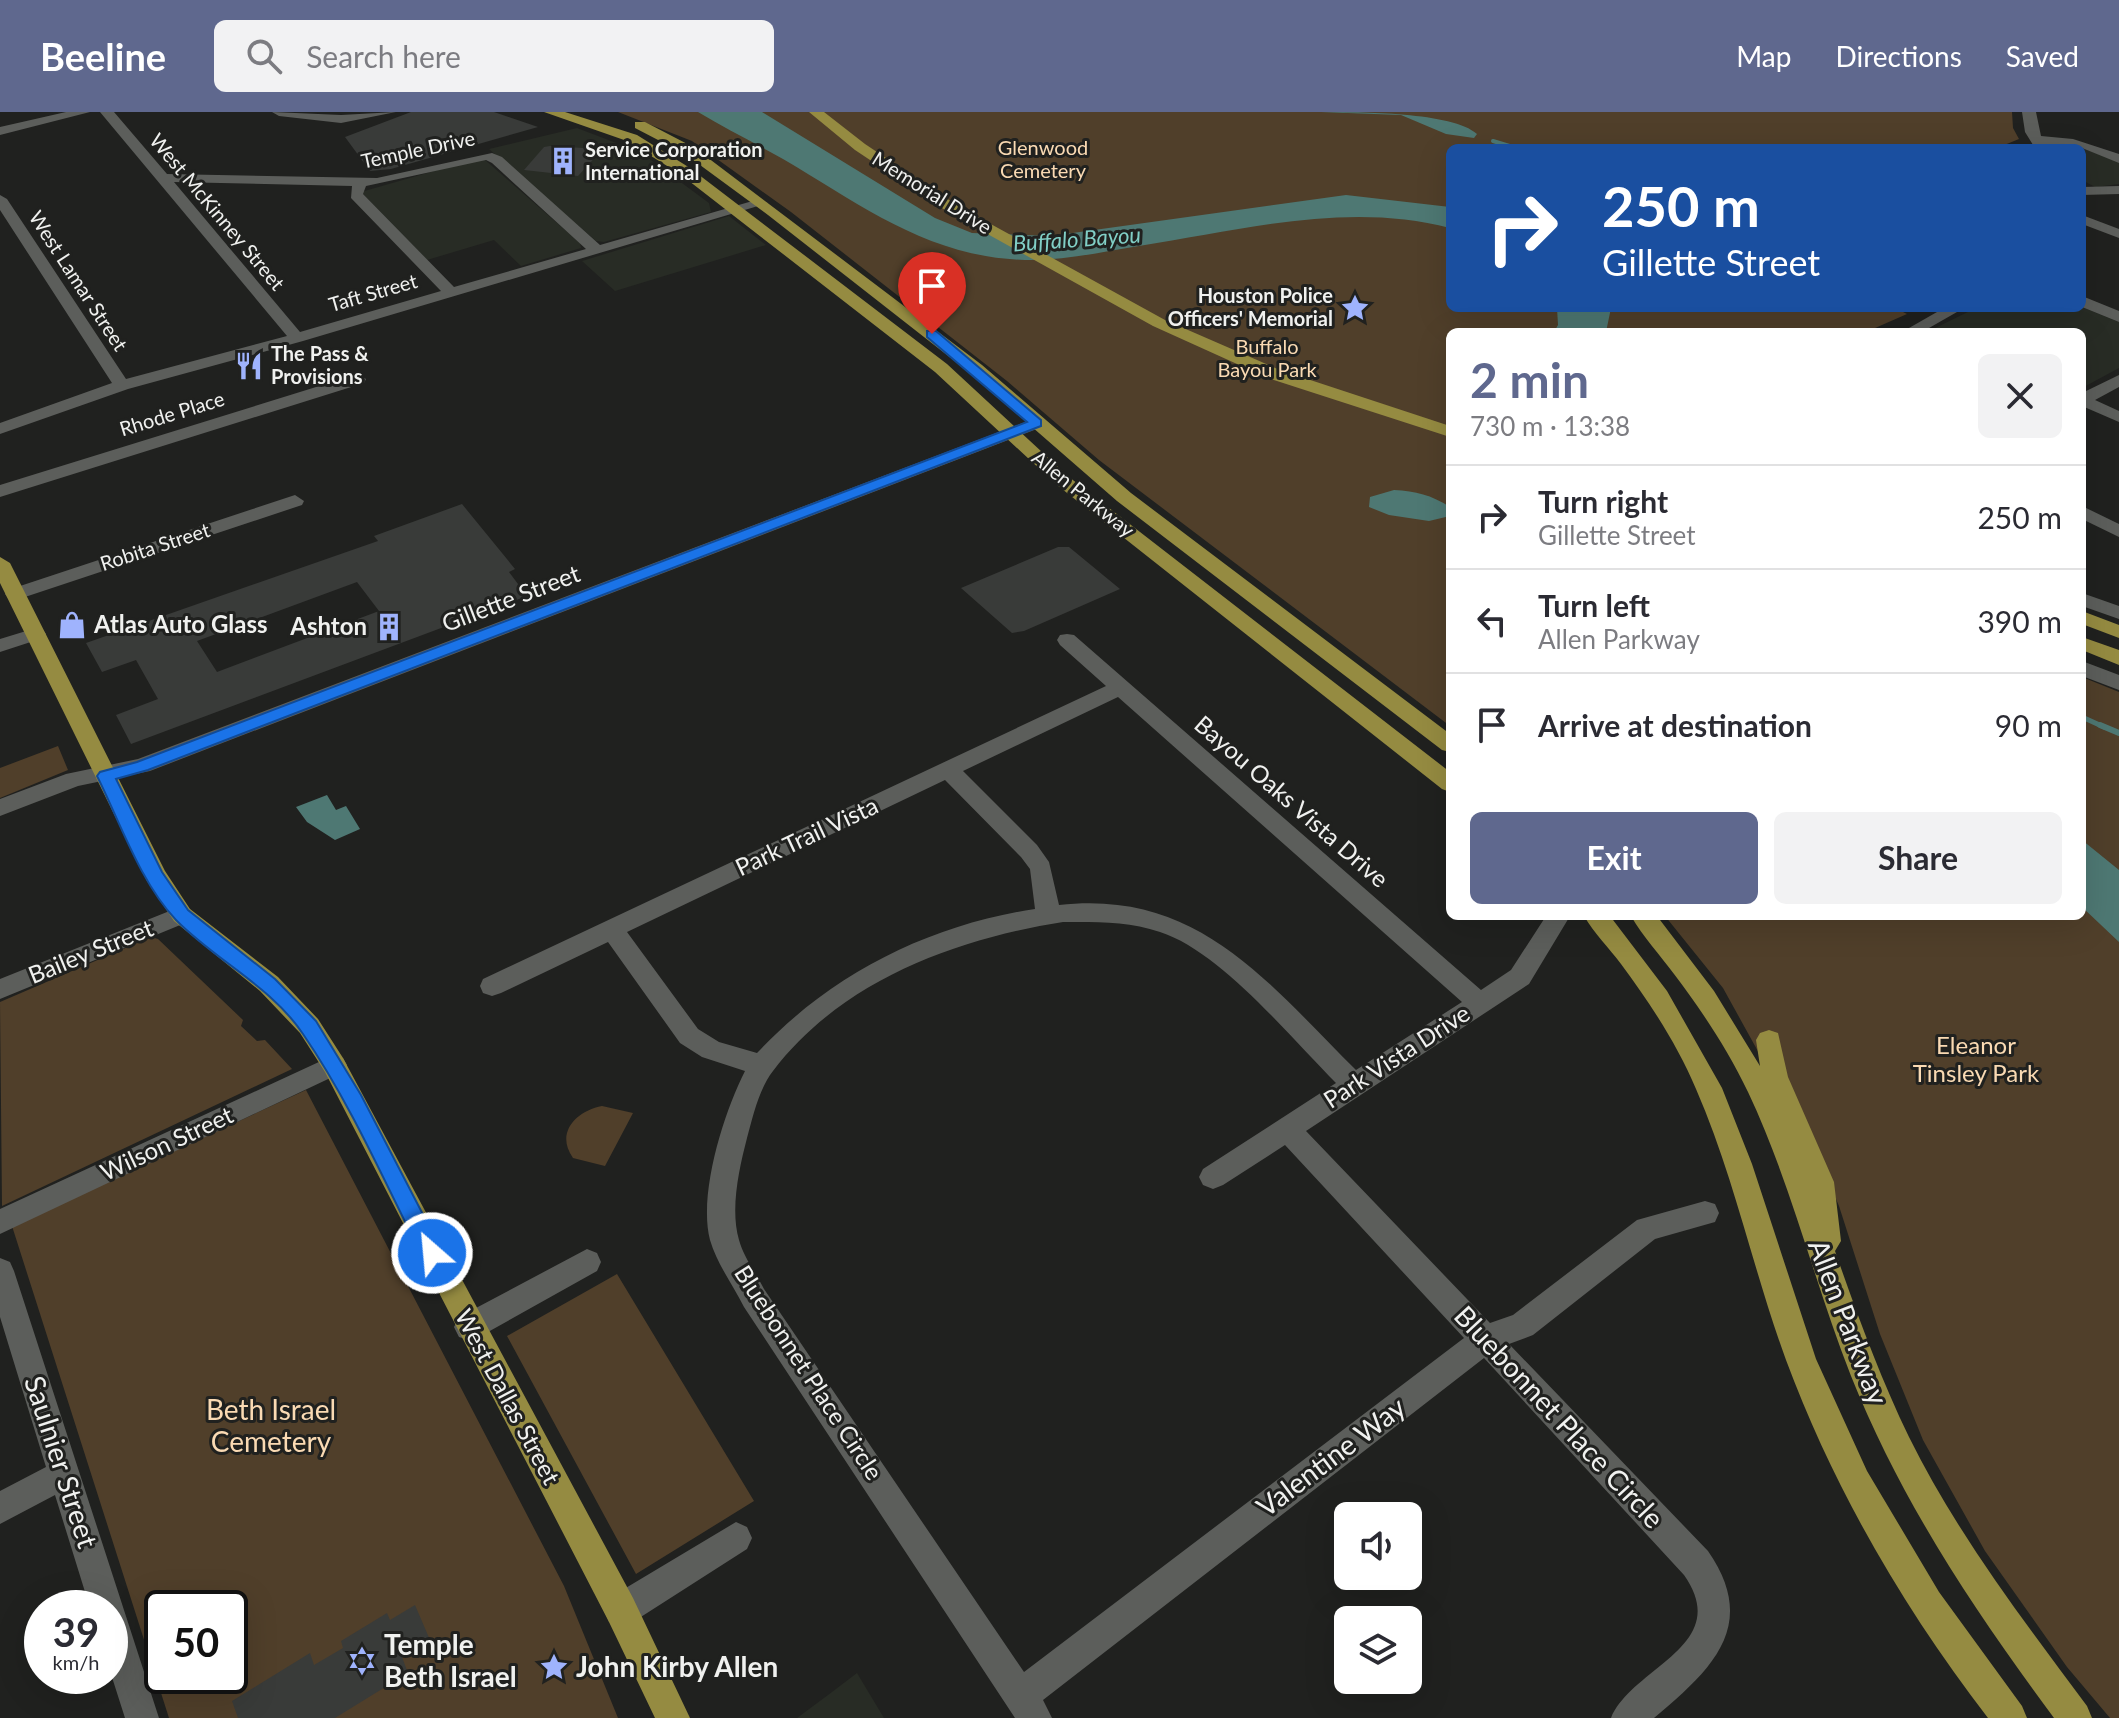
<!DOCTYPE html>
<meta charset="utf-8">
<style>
body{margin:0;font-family:Lato,sans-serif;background:#f2f2f3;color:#2b2b33;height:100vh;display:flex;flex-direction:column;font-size:30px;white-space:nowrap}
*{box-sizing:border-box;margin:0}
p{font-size:26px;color:#7c7c81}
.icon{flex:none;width:44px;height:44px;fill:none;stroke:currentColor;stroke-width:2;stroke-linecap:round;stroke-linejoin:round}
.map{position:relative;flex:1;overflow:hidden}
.drawer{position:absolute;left:1446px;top:216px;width:640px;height:592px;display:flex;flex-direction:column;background:#fff;border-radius:12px;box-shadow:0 8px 32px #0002}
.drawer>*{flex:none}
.banner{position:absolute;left:1446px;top:32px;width:640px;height:168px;border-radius:12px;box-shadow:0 8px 32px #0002;background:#1a4fa0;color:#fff;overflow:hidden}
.controls{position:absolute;left:1334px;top:1390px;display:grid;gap:16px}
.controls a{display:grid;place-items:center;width:88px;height:88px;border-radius:12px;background:#fff;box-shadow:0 8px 32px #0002;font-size:40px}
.speed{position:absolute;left:24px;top:1478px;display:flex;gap:16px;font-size:40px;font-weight:700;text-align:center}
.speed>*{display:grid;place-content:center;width:104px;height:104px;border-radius:50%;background:#fff;box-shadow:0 8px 32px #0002;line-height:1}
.speed small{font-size:20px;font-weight:400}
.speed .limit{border:4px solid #111;border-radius:12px;background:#fff;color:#111}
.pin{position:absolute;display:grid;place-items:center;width:68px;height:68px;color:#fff;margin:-82px -34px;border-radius:50% 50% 50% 0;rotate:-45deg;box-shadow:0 0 8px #0007}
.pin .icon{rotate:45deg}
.me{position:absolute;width:88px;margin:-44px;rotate:333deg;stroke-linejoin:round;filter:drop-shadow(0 0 6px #0008)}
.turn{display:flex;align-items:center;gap:28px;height:168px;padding:0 24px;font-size:36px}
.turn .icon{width:104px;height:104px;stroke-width:2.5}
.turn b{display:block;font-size:56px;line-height:68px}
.round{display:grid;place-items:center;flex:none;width:84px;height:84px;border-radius:12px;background:#f2f2f3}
.overview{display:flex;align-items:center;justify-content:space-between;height:136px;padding:0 24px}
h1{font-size:48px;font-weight:700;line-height:60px;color:#5f688e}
.cta{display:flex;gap:16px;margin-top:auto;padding:16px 24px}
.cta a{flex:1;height:92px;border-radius:12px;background:#5f688e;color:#fff;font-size:32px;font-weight:700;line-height:92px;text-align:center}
.cta a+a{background:#f2f2f3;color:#2b2b33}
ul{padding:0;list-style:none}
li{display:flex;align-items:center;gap:24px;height:104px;padding:0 24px;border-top:2px solid #e1e1e2}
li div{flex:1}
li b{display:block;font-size:30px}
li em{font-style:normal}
header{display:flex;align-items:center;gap:48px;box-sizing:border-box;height:112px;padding:0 40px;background:#5f688e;color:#fff}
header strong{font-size:38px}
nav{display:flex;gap:44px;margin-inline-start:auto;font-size:28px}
.search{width:560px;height:72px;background:#f2f2f3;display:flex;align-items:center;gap:20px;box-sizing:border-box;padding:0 28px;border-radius:12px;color:#7c7c81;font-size:30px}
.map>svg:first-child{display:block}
.built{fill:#282c25}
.green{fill:#503f2a;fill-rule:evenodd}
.water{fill:#4e7873}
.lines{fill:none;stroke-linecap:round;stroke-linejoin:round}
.stream-far2{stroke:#4e7873;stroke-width:4}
.stream-far1{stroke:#4e7873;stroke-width:5}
.stream{stroke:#4e7873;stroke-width:6}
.building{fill:#393b39;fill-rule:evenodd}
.minor{fill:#5c5e5b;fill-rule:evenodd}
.major{fill:#958b41;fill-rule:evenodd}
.route{fill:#1a73e8;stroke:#114b97;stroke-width:2}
.labels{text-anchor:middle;stroke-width:6;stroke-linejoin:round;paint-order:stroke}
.far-park-label{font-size:20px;fill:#fadab3;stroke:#20211f}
.far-street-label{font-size:20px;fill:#f0f1ef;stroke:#20211f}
.far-poi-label{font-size:20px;font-weight:bold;fill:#f0f1ef;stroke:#20211f;text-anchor:start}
.far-water-label{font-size:22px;font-style:italic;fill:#81cfc6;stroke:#20211f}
.street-label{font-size:24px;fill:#f0f1ef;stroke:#20211f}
.poi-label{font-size:24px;font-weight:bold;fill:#f0f1ef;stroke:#20211f;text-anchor:start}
.park-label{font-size:24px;fill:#fadab3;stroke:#20211f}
.near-street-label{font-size:28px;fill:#f0f1ef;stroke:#20211f}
.near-park-label{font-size:28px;fill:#fadab3;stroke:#20211f}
.near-poi-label{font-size:28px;font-weight:bold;fill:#f0f1ef;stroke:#20211f;text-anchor:start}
</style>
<header>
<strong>Beeline</strong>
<div class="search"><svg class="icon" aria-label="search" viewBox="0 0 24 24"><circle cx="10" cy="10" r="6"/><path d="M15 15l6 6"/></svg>Search here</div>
<nav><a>Map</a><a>Directions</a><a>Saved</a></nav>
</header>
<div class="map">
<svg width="2119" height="1606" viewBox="0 0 2119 1606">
<rect width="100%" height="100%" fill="#20211f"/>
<!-- built -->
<path class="built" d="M 577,16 L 640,40 L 709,91 L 711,100 L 604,130 L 596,129 L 489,37 Z
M 2082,36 L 2119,50 L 2119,72 L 2095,75 L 2082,68 Z
M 476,47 L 484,47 L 580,131 L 581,136 L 521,154 L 494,128 L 427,148 L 361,80 Z
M 729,104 L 766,133 L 615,179 L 582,149 Z
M 2082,195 L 2119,210 L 2119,256 L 2082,276 L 2082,220 L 1927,220 L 1976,196 Z
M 857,1561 L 884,1606 L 797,1606 L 828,1583 Z"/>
<!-- green -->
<path class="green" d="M 618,0 L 2012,0 L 2013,16 L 2019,27 L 1997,36 L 1450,36 L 1450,196 L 1895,196 L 1907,202 L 1866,220 L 1450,220 L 1450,614 L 1099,348 L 1007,269 L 791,100 L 692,29 Z
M 2082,565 L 2119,580 L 2119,1606 L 2110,1606 L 2067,1555 L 1985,1439 L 1923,1328 L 1880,1222 L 1839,1094 L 1792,983 L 1765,952 L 1723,876 L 1665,804 L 2082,804 Z
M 58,634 L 68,658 L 0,686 L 0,656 Z
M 151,825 L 158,827 L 243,908 L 241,914 L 257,929 L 265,928 L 292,957 L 2,1094 L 0,890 Z
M 306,978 L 564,1474 L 618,1606 L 169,1606 L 12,1114 ZM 162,1496 L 230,1496 L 230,1564 L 162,1564 Z
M 602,994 L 633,1001 L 605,1054 L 573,1046 C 555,1021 576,999 602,994 Z
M 617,1162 L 754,1389 L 636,1462 L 507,1224 Z"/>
<!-- water -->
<path class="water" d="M 698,0 L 762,0 L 935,106 L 972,121 L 1051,124 L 1346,83 L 1450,95 L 1450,116 C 1348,89 1241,118 1139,134 C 1101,140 1063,149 1025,148 C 928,145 863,94 783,47 C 755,31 726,17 698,0 Z
M 1321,0 C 1359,0 1453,0 1477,22 L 1474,26 L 1446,22 L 1401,3 Z
M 1557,196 L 1611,196 L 1606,220 L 1554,220 L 1558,213 Z
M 1394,378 C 1416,379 1431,383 1450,395 L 1450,404 L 1429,409 L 1389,403 L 1369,395 L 1370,385 Z
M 327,683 L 336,698 L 346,694 L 360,717 L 335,728 L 307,710 L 296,695 Z
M 2082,728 L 2119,758 L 2119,830 L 2082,795 Z"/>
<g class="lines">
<!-- stream-far2 -->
<path class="stream-far2" d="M 1493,29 L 1516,36"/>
<!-- stream-far1 -->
<path class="stream-far1" d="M 2082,605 L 2104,615"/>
<!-- stream -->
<path class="stream" d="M 2100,613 L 2119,621"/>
</g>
<!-- building -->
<path class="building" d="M 411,0 L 494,0 L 538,15 L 391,57 L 370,59 L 345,25 Z
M 550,34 L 600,37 L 601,39 L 578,64 L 524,58 L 544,35 Z
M 462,392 L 515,457 L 509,460 L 527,484 L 131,632 L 116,603 L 158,587 L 136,548 L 102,560 L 86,531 L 378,429 L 374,424 ZM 357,470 L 379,499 L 217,560 L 197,529 Z
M 1058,435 L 1069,435 L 1120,477 L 1024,519 L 1012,521 L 961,476 Z
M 415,1493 L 430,1528 L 402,1545 L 408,1561 L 335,1606 L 238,1606 L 232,1589 L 310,1541 L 314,1553 L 343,1536 L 341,1529 L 387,1501 L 390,1508 Z"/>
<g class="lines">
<!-- minor -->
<path class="minor" d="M 66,0 L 90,0 L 0,23 L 0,15 Z
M 100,0 L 114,0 L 167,62 L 377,66 L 492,41 L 502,45 L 600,133 L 756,88 L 768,91 L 303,229 L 128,277 L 0,322 L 0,311 L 112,271 L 0,98 L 0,83 L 7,87 L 126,267 L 287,224 ZM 486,48 L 492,51 L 586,137 L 454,175 L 363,82 L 366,74 ZM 174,70 L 352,74 L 351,86 L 441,179 L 300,220 Z
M 272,0 L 341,3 L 396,0 L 341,11 L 279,4 Z
M 2022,0 L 2036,0 L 2041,24 L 2073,27 L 2119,42 L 2119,51 L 2082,36 L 2047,33 L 2049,36 L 2035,36 L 2025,20 Z
M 2119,74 L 2119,82 L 2082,83 L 2082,75 Z
M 2082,103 L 2119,117 L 2119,126 L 2082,112 Z
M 2082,184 L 2119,199 L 2119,210 L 2082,195 Z
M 1944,196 L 1964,196 L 1922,220 L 1902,220 Z
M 358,262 L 366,267 L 364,271 L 0,385 L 0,373 Z
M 2119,263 L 2119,275 L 2095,288 L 2119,299 L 2119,310 L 2082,294 L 2082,281 Z
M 1036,306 L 1042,307 L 1042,315 L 150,659 L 78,674 L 0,704 L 0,687 L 66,662 L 138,647 Z
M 295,383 L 304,389 L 302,393 L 22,486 L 8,486 L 5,482 L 8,478 Z
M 2082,394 L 2119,412 L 2119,425 L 2082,407 Z
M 2082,481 L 2119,494 L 2119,507 L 2082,494 Z
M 36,516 L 43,518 L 46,522 L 43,526 L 0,540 L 0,527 Z
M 1067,522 L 1074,523 L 1481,878 L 1511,858 L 1546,804 L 1570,804 L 1529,872 L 1306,1019 L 1490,1211 L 1513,1203 L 1637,1108 L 1705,1089 L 1715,1092 L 1719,1101 L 1715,1110 L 1655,1127 L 1533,1223 L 1509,1232 L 1708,1439 C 1760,1514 1711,1558 1654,1606 L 1611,1606 C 1632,1555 1734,1534 1684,1463 L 1484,1246 L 1043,1588 L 1052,1606 L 1015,1606 L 744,1195 C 733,1173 717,1152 710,1128 C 698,1082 724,1000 745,959 L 702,945 L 680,931 L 608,830 L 501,881 L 492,884 L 483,881 L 480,874 L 483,867 L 1106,574 L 1060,533 L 1057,528 L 1060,523 ZM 1118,585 L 1462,890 L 1356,958 C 1267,870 1198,777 1059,793 L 1049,750 L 1037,733 L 963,659 ZM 945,668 L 1021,745 L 1030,757 L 1035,797 C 929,813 831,862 757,941 L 719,930 L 698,917 L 627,820 ZM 1063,810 C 1096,810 1128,809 1160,820 C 1220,839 1291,926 1336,971 L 1203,1057 L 1199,1065 L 1203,1073 L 1213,1077 L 1223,1073 L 1285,1033 L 1464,1226 L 1024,1560 L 764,1177 C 756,1161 744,1146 739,1128 C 730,1097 739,1057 747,1026 C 753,1004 759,977 773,959 C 841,869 956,827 1063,810 Z
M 2082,549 L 2119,563 L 2119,578 L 2082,564 Z
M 182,794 L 190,797 L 194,803 L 190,809 L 0,887 L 0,867 Z
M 334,943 L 343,946 L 347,953 L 343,960 L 0,1122 L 0,1097 Z
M 587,1137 L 597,1141 L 601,1150 L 597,1159 L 479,1225 L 469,1228 L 459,1225 L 454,1215 L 459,1205 Z
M 0,1146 L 10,1150 L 14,1159 L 159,1606 L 125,1606 L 110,1559 L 110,1496 L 90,1496 L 55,1383 L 0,1412 L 0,1379 L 46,1355 L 0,1205 Z
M 736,1410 L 747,1415 L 752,1426 L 747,1437 L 633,1510 L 621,1515 L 609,1510 L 604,1498 L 609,1486 Z"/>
<!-- major -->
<path class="major" d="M 544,0 L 565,0 L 637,23 L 690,56 L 947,252 L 1069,365 L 1450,660 L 1450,680 L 1442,677 L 1057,373 L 935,260 L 680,62 L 627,29 Z
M 809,0 L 824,0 L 865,32 L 958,94 L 1165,208 L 1280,258 L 1450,314 L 1450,325 L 1268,266 L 1153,214 L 948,100 L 855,38 Z
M 635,10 L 645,10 L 695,36 L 982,253 L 1131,381 L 1450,622 L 1450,640 L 1442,638 L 1117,389 L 970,261 L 768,103 L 685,42 L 635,16 Z
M 0,445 L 10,451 L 165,759 L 190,797 L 278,865 L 318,907 L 343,946 L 633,1486 L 690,1606 L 655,1606 L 609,1510 L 325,960 L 300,921 L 260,879 L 174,809 L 147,769 L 0,471 Z
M 2082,499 L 2119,513 L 2119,526 L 2082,512 Z
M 2082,525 L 2119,538 L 2119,553 L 2082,538 Z
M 1584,804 L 1610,804 L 1667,879 L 1722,976 L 1752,1052 L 1816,1247 L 1867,1359 L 1939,1480 L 2022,1594 L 2027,1606 L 1988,1606 C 1904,1497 1834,1377 1786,1248 C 1753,1158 1734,1064 1696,977 C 1677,932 1650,891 1621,852 C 1609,836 1594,821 1584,804 Z
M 1631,804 L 1657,804 L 1714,879 L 1760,954 L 1756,928 L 1760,921 L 1769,918 L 1778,921 L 1788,965 L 1834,1070 L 1841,1129 L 1835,1139 C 1857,1202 1880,1265 1909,1325 C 1957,1422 2023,1508 2087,1594 L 2092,1606 L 2054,1606 C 1974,1498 1901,1389 1851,1264 C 1814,1170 1791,1071 1748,980 C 1728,938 1702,899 1674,862 C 1660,843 1643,825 1631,804 Z"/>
</g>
<!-- route -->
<path class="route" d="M 927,219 L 936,219 L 1041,308 L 1041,314 L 148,658 L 116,667 L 162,760 L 188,798 L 275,867 L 316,909 L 361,983 L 443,1141 L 440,1148 L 432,1151 L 424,1148 C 386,1073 351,992 303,922 C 271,874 216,849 176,808 C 140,770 120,710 97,664 L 100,660 L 137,650 L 1027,310 L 927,225 Z"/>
<!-- icons -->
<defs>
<symbol id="building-bare" viewBox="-9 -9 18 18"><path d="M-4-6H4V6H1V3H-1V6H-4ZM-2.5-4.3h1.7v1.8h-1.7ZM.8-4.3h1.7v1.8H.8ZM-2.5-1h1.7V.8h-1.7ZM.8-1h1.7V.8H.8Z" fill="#9fb3fd" stroke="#20211f" stroke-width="2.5" paint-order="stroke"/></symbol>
<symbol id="sight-bare" viewBox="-9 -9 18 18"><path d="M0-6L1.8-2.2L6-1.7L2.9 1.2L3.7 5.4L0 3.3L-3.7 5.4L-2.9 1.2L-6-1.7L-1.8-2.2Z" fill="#9fb3fd" stroke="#20211f" stroke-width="2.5" paint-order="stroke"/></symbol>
<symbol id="restaurant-bare" viewBox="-9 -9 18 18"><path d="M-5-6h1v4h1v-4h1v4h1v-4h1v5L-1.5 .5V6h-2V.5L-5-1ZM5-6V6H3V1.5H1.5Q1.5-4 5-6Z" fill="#9fb3fd" stroke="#20211f" stroke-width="2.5" paint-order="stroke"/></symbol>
<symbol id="shop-bare" viewBox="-9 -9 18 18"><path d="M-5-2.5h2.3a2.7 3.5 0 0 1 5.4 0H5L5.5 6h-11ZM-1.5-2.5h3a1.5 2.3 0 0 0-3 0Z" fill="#9fb3fd" stroke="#20211f" stroke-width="2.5" paint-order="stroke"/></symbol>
<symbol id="synagogue-bare" viewBox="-9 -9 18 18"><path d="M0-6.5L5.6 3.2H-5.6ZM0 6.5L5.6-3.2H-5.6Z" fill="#9fb3fd" stroke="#20211f" stroke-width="2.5" paint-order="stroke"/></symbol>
</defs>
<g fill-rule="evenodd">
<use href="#building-bare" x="543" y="29" width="40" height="40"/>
<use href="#sight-bare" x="1335" y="176" width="40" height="40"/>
<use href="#restaurant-bare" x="229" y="234" width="40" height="40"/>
<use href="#shop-bare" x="52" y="493" width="40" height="40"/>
<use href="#building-bare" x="369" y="495" width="40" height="40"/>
<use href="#synagogue-bare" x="342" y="1529" width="40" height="40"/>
<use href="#sight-bare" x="534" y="1535" width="40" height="40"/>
</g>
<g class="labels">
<!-- far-park labels -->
<g class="far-park-label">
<text x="1043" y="43">Glenwood<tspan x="1043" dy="23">Cemetery</tspan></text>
<text x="1267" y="242">Buffalo<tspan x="1267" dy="23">Bayou Park</tspan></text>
</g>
<!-- far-street labels -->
<g class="far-street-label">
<text transform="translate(418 38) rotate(-12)" y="7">Temple Drive</text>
<text transform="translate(932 81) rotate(32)" y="7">Memorial Drive</text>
<text transform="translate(217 100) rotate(50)" y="7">West McKinney Street</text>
<text transform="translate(78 169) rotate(57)" y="7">West Lamar Street</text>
<text transform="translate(373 181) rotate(-16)" y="7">Taft Street</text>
<text transform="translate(172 302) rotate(-17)" y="7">Rhode Place</text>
<text transform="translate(1083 382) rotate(39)" y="7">Allen Parkway</text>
<text transform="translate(155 435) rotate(-18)" y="7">Robita Street</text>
</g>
<!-- far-poi labels -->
<g class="far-poi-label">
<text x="585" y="45">Service Corporation<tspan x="585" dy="23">International</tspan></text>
<text x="1333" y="191" text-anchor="end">Houston Police<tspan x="1333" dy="23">Officers' Memorial</tspan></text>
<text x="271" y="249">The Pass &amp;<tspan x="271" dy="23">Provisions</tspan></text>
</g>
<!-- far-water labels -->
<g class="far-water-label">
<text transform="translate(1077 127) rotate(-4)" y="8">Buffalo Bayou</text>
</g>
<!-- street labels -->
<g class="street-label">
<text transform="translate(511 487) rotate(-21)" y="8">Gillette Street</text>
<text transform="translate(1291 690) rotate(41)" y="8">Bayou Oaks Vista Drive</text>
<text transform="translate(807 725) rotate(-25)" y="8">Park Trail Vista</text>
<text transform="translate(91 840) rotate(-22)" y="8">Bailey Street</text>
<text transform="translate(1397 945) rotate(-33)" y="8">Park Vista Drive</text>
<text transform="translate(167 1032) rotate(-25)" y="8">Wilson Street</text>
<text transform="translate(808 1261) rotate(57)" y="8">Bluebonnet Place Circle</text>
<text transform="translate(507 1285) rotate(62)" y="8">West Dallas Street</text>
</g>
<!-- poi labels -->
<g class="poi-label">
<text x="94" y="521">Atlas Auto Glass</text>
<text x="367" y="523" text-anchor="end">Ashton</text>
</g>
<!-- park labels -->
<g class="park-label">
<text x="1976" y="942">Eleanor<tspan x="1976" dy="28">Tinsley Park</tspan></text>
</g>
<!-- near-street labels -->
<g class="near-street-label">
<text transform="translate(1848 1210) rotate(69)" y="10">Allen Parkway</text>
<text transform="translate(1559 1305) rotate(47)" y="10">Bluebonnet Place Circle</text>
<text transform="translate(1331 1345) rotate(-37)" y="10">Valentine Way</text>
<text transform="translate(61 1350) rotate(72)" y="10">Saulnier Street</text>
</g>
<!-- near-park labels -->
<g class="near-park-label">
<text x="271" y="1308">Beth Israel<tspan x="271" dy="32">Cemetery</tspan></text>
</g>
<!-- near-poi labels -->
<g class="near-poi-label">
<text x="384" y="1543">Temple<tspan x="384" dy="32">Beth Israel</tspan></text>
<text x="576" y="1565">John Kirby Allen</text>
</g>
</g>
</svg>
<div class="controls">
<a><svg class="icon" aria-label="sound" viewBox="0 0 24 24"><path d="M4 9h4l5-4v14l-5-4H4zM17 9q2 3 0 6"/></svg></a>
<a><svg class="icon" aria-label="layers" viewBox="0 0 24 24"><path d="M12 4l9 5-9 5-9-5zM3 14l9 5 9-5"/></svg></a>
</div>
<div class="speed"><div>39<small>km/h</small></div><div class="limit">50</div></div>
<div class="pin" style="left:932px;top:222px;background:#d93025"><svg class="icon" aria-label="arrive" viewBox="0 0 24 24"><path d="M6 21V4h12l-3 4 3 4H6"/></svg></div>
<svg class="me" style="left:432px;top:1141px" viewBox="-20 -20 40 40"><circle r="17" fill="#1a73e8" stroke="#fff" stroke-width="3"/><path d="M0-11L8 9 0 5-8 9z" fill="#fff"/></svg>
<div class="banner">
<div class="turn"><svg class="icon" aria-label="right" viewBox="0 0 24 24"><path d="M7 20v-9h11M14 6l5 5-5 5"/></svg><div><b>250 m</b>Gillette Street</div></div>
</div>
<section class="drawer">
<div class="overview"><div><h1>2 min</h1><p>730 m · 13:38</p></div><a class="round"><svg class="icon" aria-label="close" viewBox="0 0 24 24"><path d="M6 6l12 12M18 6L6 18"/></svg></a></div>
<ul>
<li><svg class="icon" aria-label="right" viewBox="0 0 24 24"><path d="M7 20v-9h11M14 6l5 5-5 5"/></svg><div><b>Turn right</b><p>Gillette Street</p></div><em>250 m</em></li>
<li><svg class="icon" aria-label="left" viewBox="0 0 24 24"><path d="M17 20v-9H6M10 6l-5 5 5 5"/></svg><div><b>Turn left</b><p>Allen Parkway</p></div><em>390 m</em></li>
<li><svg class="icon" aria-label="arrive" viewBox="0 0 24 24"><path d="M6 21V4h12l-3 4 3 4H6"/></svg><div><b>Arrive at destination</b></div><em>90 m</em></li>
</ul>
<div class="cta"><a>Exit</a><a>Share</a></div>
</section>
</div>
